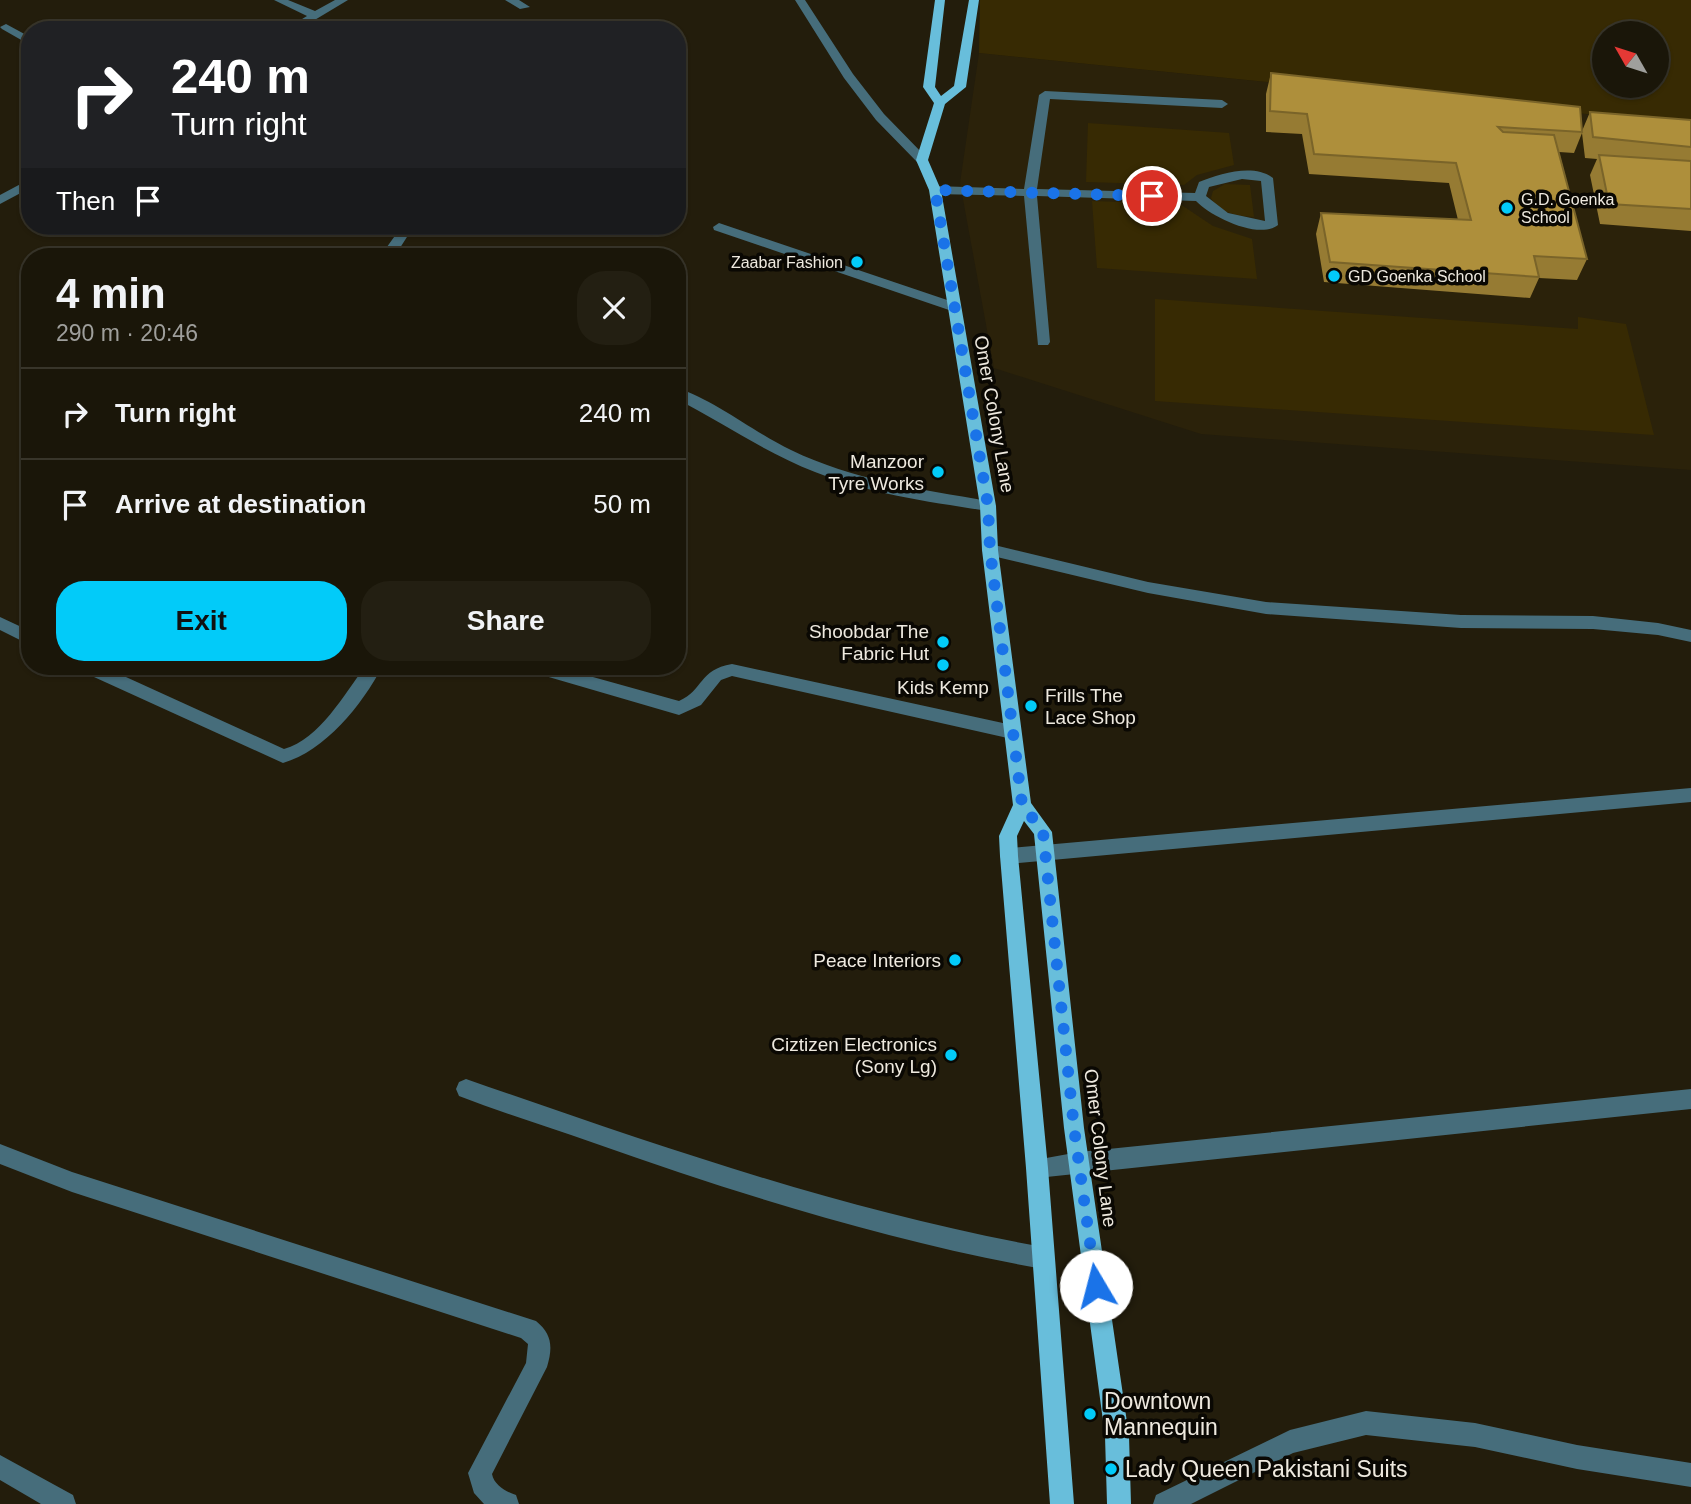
<!DOCTYPE html>
<meta charset="utf-8">
<style>
body{margin:0;font-family:Helvetica,sans-serif;background:#231f12;color:#f1f3f6;height:100vh;display:flex;flex-direction:column;font-size:26px;white-space:nowrap}
*{box-sizing:border-box;margin:0}
p{font-size:23px;color:#9f9f9c}
.icon{flex:none;width:38px;height:38px;fill:none;stroke:currentColor;stroke-width:2;stroke-linecap:round;stroke-linejoin:round}
.map{position:relative;flex:1;overflow:hidden}
.panel{position:absolute;left:21px;top:248px;width:665px;height:427px;display:flex;flex-direction:column;background:#1a1609;border-radius:28px;box-shadow:0 2px 5px #0004,0 0 0 2px #38352a}
.panel>*{flex:none}
.banner{position:absolute;left:21px;top:21px;width:665px;height:214px;border-radius:28px;box-shadow:0 2px 5px #0004,0 0 0 2px #38352a;background:#202124;color:#fff;overflow:hidden}
.needle{width:46px;rotate:309deg}
.tools{position:absolute;left:1592px;top:21px;display:grid;gap:14px}
.tools a{display:grid;place-items:center;width:77px;height:77px;border-radius:50%;background:#1a1609;box-shadow:0 2px 5px #0004,0 0 0 2px #38352a;font-size:35px}
.pin{position:absolute;display:grid;place-items:center;width:60px;height:60px;color:#fff;margin:-30px;border:4px solid #fff;border-radius:50%;box-shadow:0 2px 7px #0007}
.me{position:absolute;width:77px;margin:-38px;rotate:352deg;stroke-linejoin:round;filter:drop-shadow(0 0 5px #0008)}
.turn{display:flex;align-items:center;gap:24px;height:147px;padding:0 35px;font-size:32px}
.turn .icon{width:91px;height:91px;stroke-width:2.5}
.turn b{display:block;font-size:49px;line-height:60px}
.then{display:flex;align-items:center;height:66px;padding:0 35px;background:#0003;gap:14px;font-size:26px}
.round{display:grid;place-items:center;flex:none;width:74px;height:74px;border-radius:28px;background:#231f12}
.summary{display:flex;align-items:center;justify-content:space-between;height:119px;padding:0 35px}
h1{font-size:42px;font-weight:700;line-height:52px}
.action{display:flex;gap:14px;margin-top:auto;padding:14px 35px}
.action a{flex:1;height:80px;border-radius:28px;background:#02cbf9;color:#111;font-size:28px;font-weight:700;line-height:80px;text-align:center}
.action a+a{background:#231f12;color:#f1f3f6}
ul{padding:0;list-style:none}
li{display:flex;align-items:center;gap:21px;height:91px;padding:0 35px;border-top:2px solid #38352a}
li div{flex:1}
li b{display:block;font-size:26px}
li em{font-style:normal}
.map>svg:first-child{display:block}
.built{fill:#2b220a}
.green{fill:#372a03;fill-rule:evenodd}
.lines{fill:none;stroke-linecap:round;stroke-linejoin:round}
.minor{fill:#466d7b;fill-rule:evenodd}
.major{fill:#68bedb;fill-rule:evenodd}
.wall{fill:#967b33}
.building{fill:#ae8f3b;stroke:#7a6429;stroke-width:2}
.route{stroke:#1a73e8;stroke-width:12;stroke-dasharray:0 21.6}
.poi-dot{fill:#02cbf9;stroke:#0a0803;stroke-width:2.5}
.labels{text-anchor:middle;stroke-width:7;stroke-linejoin:round;paint-order:stroke}
.far-poi-label{font-size:16px;fill:#eee9df;stroke:#0a0803;text-anchor:start}
.street-label{font-size:19px;fill:#eee9df;stroke:#0a0803}
.poi-label{font-size:19px;fill:#eee9df;stroke:#0a0803;text-anchor:end}
.near-poi-label{font-size:23px;fill:#eee9df;stroke:#0a0803;text-anchor:start}
</style>
<div class="map">
<svg width="1691" height="1504" viewBox="0 0 1691 1504">
<rect width="100%" height="100%" fill="#231d0c"/>
<!-- built -->
<path class="built" d="M 979,53 L 1686,124 L 1691,130 L 1691,470 L 1201,434 L 994,368 L 960,183 Z"/>
<!-- green -->
<path class="green" d="M 980,0 L 1691,0 L 1691,130 L 1686,124 L 979,53 ZM 1605,33 L 1657,33 L 1657,86 L 1605,86 Z
M 1088,123 L 1229,133 L 1234,165 L 1197,175 L 1184,185 L 1086,182 Z
M 1225,184 L 1250,185 L 1254,217 C 1238,216 1219,213 1211,198 L 1213,191 Z
M 1092,201 L 1180,204 L 1213,226 L 1252,239 L 1257,279 L 1097,268 Z
M 1155,299 L 1578,329 L 1578,317 L 1626,324 L 1654,435 L 1155,401 Z"/>
<g class="lines">
<!-- minor -->
<path class="minor" d="M 274,0 L 288,0 L 315,11 L 335,0 L 348,0 L 298,30 L 284,30 L 307,16 Z
M 505,0 L 519,0 L 530,7 L 520,9 Z
M 795,0 L 805,0 L 853,74 L 884,114 L 926,157 L 926,163 L 918,163 L 876,120 L 844,78 Z
M 6,24 L 30,37 L 30,45 L 2,29 L 0,27 Z
M 1045,91 L 1222,100 L 1228,104 L 1222,108 L 1050,99 L 1037,189 L 1195,193 L 1199,182 C 1220,174 1253,163 1273,178 L 1278,225 C 1259,240 1211,217 1196,201 L 1037,196 L 1050,342 L 1048,345 L 1038,345 L 1024,196 L 935,194 L 929,190 L 935,186 L 1024,189 L 1039,95 ZM 1242,179 L 1261,181 L 1265,221 L 1228,213 L 1206,196 L 1209,187 Z
M 30,179 L 30,188 L 0,204 L 0,195 Z
M 719,223 L 959,304 L 961,307 L 954,311 L 949,310 L 714,230 L 713,227 Z
M 402,226 L 414,226 L 398,251 L 398,257 L 386,257 L 384,251 Z
M 677,388 C 713,399 755,433 791,450 C 853,480 920,489 988,501 L 996,506 L 988,511 C 930,502 870,494 815,472 C 766,453 723,423 677,399 Z
M 990,544 L 1148,582 L 1266,602 L 1461,615 L 1593,616 L 1658,623 L 1691,630 L 1691,642 L 1658,635 L 1593,629 L 1461,628 L 1266,614 L 1148,593 L 984,554 L 982,550 L 984,546 Z
M 0,617 L 30,631 L 30,645 L 0,630 Z
M 732,664 L 1012,725 L 1018,727 L 1021,732 L 1018,737 L 1012,739 L 732,676 L 721,680 L 701,705 L 679,715 L 535,673 L 529,672 L 527,667 L 557,667 L 679,701 C 704,690 698,670 732,664 Z
M 81,667 L 104,667 L 284,749 C 320,739 344,694 365,667 L 382,667 C 362,705 325,751 283,763 L 83,672 Z
M 1691,788 L 1691,802 L 1009,864 L 1002,861 L 1000,856 L 1002,851 L 1009,848 Z
M 466,1079 C 656,1145 844,1211 1043,1247 L 1051,1250 L 1054,1258 L 1051,1266 L 1043,1269 C 889,1241 741,1195 594,1143 C 549,1127 503,1113 459,1096 L 456,1089 L 459,1082 Z
M 1691,1089 L 1691,1109 L 1037,1178 L 1030,1175 L 1026,1168 L 1030,1161 L 1079,1152 Z
M 0,1144 L 72,1172 L 536,1321 C 552,1334 553,1347 547,1367 L 492,1474 C 494,1485 506,1492 516,1495 L 519,1504 L 484,1504 L 474,1493 L 468,1473 L 526,1363 L 528,1344 L 521,1338 L 72,1192 L 0,1164 Z
M 1366,1411 L 1475,1423 L 1577,1445 L 1691,1463 L 1691,1487 L 1577,1469 L 1475,1447 L 1366,1435 L 1293,1453 L 1191,1504 L 1153,1504 L 1156,1495 L 1290,1430 Z
M 0,1455 L 73,1495 L 76,1504 L 41,1504 L 0,1480 Z"/>
<!-- major -->
<path class="major" d="M 935,0 L 945,0 L 935,87 L 941,96 L 954,86 L 969,0 L 979,0 L 966,87 L 945,104 L 928,160 L 941,190 L 996,506 L 998,550 L 1031,803 L 1052,832 L 1084,1128 L 1129,1436 L 1131,1504 L 1107,1504 L 1105,1436 L 1064,1128 L 1034,834 L 1024,821 L 1017,836 L 1018,856 L 1048,1168 L 1074,1504 L 1050,1504 L 1026,1168 L 1000,856 L 999,836 L 1013,805 L 982,550 L 980,506 L 929,190 L 916,160 L 934,103 L 923,87 Z"/>
</g>
<!-- wall -->
<path class="wall" d="M 1271,73 L 1582,131 L 1590,112 L 1691,120 L 1691,231 L 1600,224 L 1590,175 L 1597,159 L 1585,158 L 1582,133 L 1574,153 L 1559,152 L 1587,259 L 1577,280 L 1539,278 L 1530,298 L 1324,282 L 1316,234 L 1321,213 L 1458,220 L 1449,183 L 1309,174 L 1302,134 L 1266,132 L 1266,94 Z"/>
<!-- building -->
<path class="building" d="M 1271,73 L 1580,107 L 1582,132 L 1498,127 L 1503,132 L 1554,135 L 1587,259 L 1534,256 L 1539,277 L 1330,262 L 1321,213 L 1471,220 L 1456,163 L 1314,154 L 1307,114 L 1270,111 Z
M 1590,112 L 1691,120 L 1691,147 L 1593,137 Z
M 1599,155 L 1691,161 L 1691,209 L 1609,204 Z"/>
<g class="lines">
<!-- route -->
<path class="route" d="M 1096,1286 L 1074,1128 L 1043,832 L 1022,804 L 990,550 L 988,506 L 935,190 L 1152,196"/>
</g>
<!-- markers -->
<g class="poi-dot">
<circle cx="1507" cy="208" r="7"/>
<circle cx="857" cy="262" r="7"/>
<circle cx="1334" cy="276" r="7"/>
<circle cx="938" cy="472" r="7"/>
<circle cx="943" cy="642" r="7"/>
<circle cx="943" cy="665" r="7"/>
<circle cx="1031" cy="706" r="7"/>
<circle cx="955" cy="960" r="7"/>
<circle cx="951" cy="1055" r="7"/>
<circle cx="1090" cy="1414" r="7"/>
<circle cx="1111" cy="1469" r="7"/>
</g>
<g class="labels">
<!-- far-poi labels -->
<g class="far-poi-label">
<text x="1521" y="205">G.D. Goenka<tspan x="1521" dy="18">School</tspan></text>
<text x="843" y="268" text-anchor="end">Zaabar Fashion</text>
<text x="1348" y="282">GD Goenka School</text>
</g>
<!-- street labels -->
<g class="street-label">
<text transform="translate(995 414) rotate(80)" y="7">Omer Colony Lane</text>
<text transform="translate(1101 1148) rotate(83)" y="7">Omer Colony Lane</text>
</g>
<!-- poi labels -->
<g class="poi-label">
<text x="924" y="468">Manzoor<tspan x="924" dy="22">Tyre Works</tspan></text>
<text x="929" y="638">Shoobdar The<tspan x="929" dy="22">Fabric Hut</tspan></text>
<text x="943" y="694" text-anchor="middle">Kids Kemp</text>
<text x="1045" y="702" text-anchor="start">Frills The<tspan x="1045" dy="22">Lace Shop</tspan></text>
<text x="941" y="967">Peace Interiors</text>
<text x="937" y="1051">Ciztizen Electronics<tspan x="937" dy="22">(Sony Lg)</tspan></text>
</g>
<!-- near-poi labels -->
<g class="near-poi-label">
<text x="1104" y="1409">Downtown<tspan x="1104" dy="26">Mannequin</tspan></text>
<text x="1125" y="1477">Lady Queen Pakistani Suits</text>
</g>
</g>
</svg>
<div class="tools">
<a><svg class="needle" viewBox="-14 -14 28 28"><path d="M0-13l5 13h-10z" fill="#e53935"/><path d="M0 13l5-13h-10z" fill="#9f9f9c"/></svg></a>
</div>
<div class="pin" style="left:1152px;top:196px;background:#d93025"><svg class="icon" aria-label="arrive" viewBox="0 0 24 24"><path d="M6 21V4h12l-3 4 3 4H6"/></svg></div>
<svg class="me" style="left:1096px;top:1286px" viewBox="-20 -20 40 40"><circle r="19" fill="#fff"/><path d="M0-13L10 11 0 6-10 11z" fill="#1a73e8"/></svg>
<div class="banner">
<div class="turn"><svg class="icon" aria-label="right" viewBox="0 0 24 24"><path d="M7 20v-9h11M14 6l5 5-5 5"/></svg><div><b>240 m</b>Turn right</div></div>
<div class="then">Then<svg class="icon" aria-label="arrive" viewBox="0 0 24 24"><path d="M6 21V4h12l-3 4 3 4H6"/></svg></div>
</div>
<section class="panel">
<div class="summary"><div><h1>4 min</h1><p>290 m · 20:46</p></div><a class="round"><svg class="icon" aria-label="close" viewBox="0 0 24 24"><path d="M6 6l12 12M18 6L6 18"/></svg></a></div>
<ul>
<li><svg class="icon" aria-label="right" viewBox="0 0 24 24"><path d="M7 20v-9h11M14 6l5 5-5 5"/></svg><div><b>Turn right</b></div><em>240 m</em></li>
<li><svg class="icon" aria-label="arrive" viewBox="0 0 24 24"><path d="M6 21V4h12l-3 4 3 4H6"/></svg><div><b>Arrive at destination</b></div><em>50 m</em></li>
</ul>
<div class="action"><a>Exit</a><a>Share</a></div>
</section>
</div>
